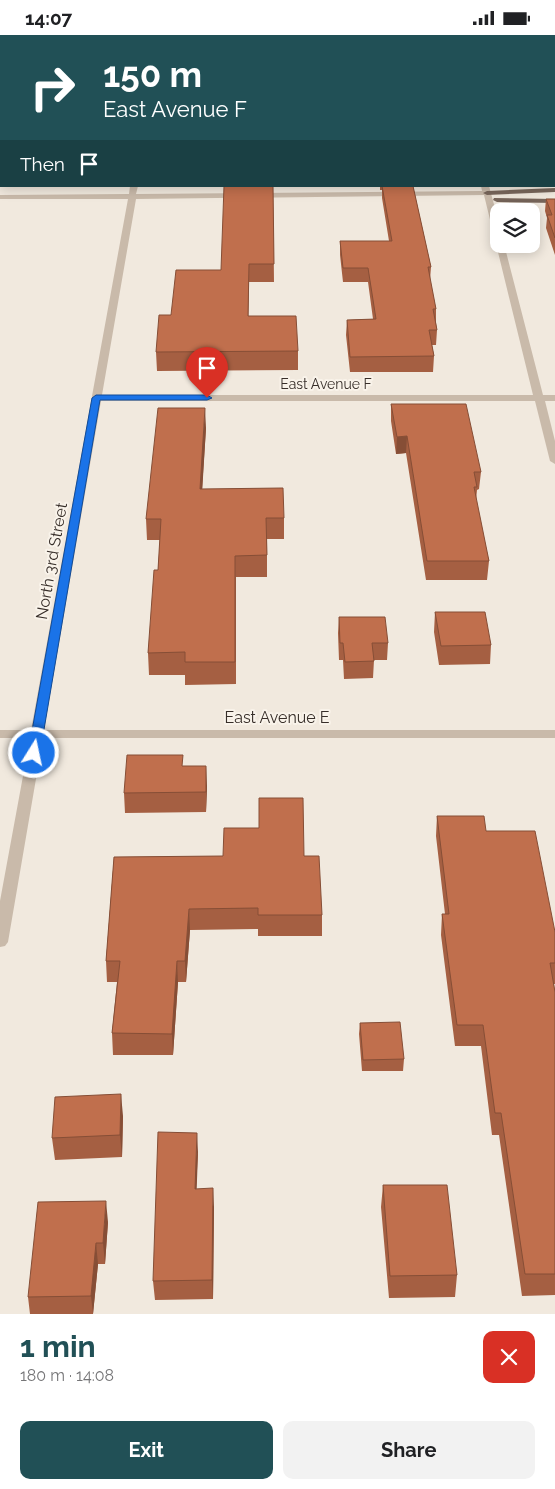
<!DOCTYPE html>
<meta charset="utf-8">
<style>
body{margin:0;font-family:Raleway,sans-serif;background:#f2f2f2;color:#202124;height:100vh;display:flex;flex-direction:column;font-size:19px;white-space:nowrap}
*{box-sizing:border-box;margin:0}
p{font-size:16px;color:#757577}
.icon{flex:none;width:28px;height:28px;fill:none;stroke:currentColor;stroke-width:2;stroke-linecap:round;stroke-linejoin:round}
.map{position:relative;height:1279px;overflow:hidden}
.panel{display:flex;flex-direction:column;background:#fff;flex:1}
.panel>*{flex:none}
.banner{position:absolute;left:0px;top:0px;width:555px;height:152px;box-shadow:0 2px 12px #0003;background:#215056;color:#fff;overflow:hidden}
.tools{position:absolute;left:490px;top:168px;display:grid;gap:10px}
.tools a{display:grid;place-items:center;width:50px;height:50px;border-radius:10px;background:#fff;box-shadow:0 2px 12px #0003;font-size:25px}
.pin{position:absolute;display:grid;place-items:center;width:42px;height:42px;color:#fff;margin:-51px -21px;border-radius:50% 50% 50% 0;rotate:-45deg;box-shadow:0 0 5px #0007}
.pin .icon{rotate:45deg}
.me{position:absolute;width:55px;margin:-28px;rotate:10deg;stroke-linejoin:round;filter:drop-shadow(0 0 4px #0008)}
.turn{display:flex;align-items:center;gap:18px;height:105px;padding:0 20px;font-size:22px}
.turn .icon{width:65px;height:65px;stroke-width:2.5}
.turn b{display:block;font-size:35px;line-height:42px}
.then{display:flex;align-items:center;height:48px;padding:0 20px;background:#0003;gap:10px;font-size:19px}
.round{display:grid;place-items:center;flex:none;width:52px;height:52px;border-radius:10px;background:#f2f2f2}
.summary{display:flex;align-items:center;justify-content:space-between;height:85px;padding:0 20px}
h1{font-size:30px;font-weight:700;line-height:38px;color:#215056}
.primary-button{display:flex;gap:10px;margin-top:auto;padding:10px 20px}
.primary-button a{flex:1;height:58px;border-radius:10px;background:#215056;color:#fff;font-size:20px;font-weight:700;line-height:58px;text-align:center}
.primary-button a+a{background:#f2f2f2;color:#202124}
.status{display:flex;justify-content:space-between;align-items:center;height:35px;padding:0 25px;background:#fff;direction:ltr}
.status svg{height:14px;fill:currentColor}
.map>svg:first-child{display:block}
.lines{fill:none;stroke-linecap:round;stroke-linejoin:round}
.minor{fill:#c9baaa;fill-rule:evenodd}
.major{fill:#78665b;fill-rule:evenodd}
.wall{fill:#a55f42}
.shaded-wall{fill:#864e36}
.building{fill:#c06f4d;stroke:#864e36}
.route{fill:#1a73e8;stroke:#114b97}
.labels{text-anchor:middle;stroke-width:4;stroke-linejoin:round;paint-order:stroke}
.far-street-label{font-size:14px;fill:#372e29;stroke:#f9f3ea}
.street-label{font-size:16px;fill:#372e29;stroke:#f9f3ea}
</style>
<div class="status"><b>14:07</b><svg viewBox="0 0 49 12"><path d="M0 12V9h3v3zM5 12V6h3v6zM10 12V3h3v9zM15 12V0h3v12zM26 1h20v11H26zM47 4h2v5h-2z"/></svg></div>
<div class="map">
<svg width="555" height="1279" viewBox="0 0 555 1279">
<rect width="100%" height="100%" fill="#f1e9de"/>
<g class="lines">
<!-- minor -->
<path class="minor" d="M 157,0 L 163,0 L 163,1 L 157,1 Z
M 443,0 L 449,0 L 449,1 L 443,1 Z
M 130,151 L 138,151 L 136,159 L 482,156 L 481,151 L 489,151 L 499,188 L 499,209 L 504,209 L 543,360 L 555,360 L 555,366 L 545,366 L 555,406 L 555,429 L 550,426 L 535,366 L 101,366 L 44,695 L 555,695 L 555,703 L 43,703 L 8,907 L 5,911 L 0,912 L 0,866 L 30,703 L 0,703 L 0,695 L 31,695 L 128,164 L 0,164 L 0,160 L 129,159 ZM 484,160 L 495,205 L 498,207 L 496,209 L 533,360 L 102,360 L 136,164 Z"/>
<!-- major -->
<path class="major" d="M 555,153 L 555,157 L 487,160 L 483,158 L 487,156 Z
M 494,163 L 555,164 L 555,168 L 497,167 L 493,165 Z"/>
</g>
<!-- wall -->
<path class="wall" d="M 0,0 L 1,1 L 1,112 L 0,112 Z
M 273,151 L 274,247 L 249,247 L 248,281 L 298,316 L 298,335 L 157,336 L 156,317 L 171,280 L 221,235 Z
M 380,151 L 413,151 L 431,232 L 430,245 L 436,274 L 436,288 L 437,295 L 436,310 L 432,310 L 434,321 L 433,337 L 350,337 L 346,300 L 347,285 L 373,284 L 368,247 L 343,247 L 340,220 L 340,206 L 389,206 L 382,163 L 382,155 L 380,155 Z
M 546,164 L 555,164 L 555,220 L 546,193 L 547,183 L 545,176 Z
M 391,369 L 481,437 L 479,454 L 477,455 L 476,465 L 489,526 L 487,545 L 426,545 L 406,418 L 396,419 L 391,386 Z
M 206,393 L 202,454 L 284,483 L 284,504 L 267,504 L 267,542 L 236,542 L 236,649 L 185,650 L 185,640 L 149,640 L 148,618 L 158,535 L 160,505 L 147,505 L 146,484 Z
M 435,577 L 491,610 L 490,629 L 439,630 L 434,597 Z
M 339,582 L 388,608 L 387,625 L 374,625 L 373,643 L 344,644 L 343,625 L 339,625 L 338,598 Z
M 183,731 L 207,751 L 206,777 L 125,778 L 124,758 Z
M 437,781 L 486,796 L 555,897 L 555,949 L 554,949 L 555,957 L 555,1260 L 522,1261 L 499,1100 L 492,1100 L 481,1011 L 455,1011 L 441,900 L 442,879 L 445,879 L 436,801 Z
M 304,821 L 322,880 L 322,901 L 258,901 L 258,894 L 190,895 L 186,947 L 178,947 L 173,1020 L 113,1020 L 112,998 L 117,947 L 107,947 L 106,926 L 114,822 Z
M 360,988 L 404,1024 L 403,1036 L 362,1036 L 359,999 Z
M 123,1081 L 122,1122 L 55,1125 L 52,1103 Z
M 198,1117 L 196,1154 L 214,1172 L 213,1264 L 155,1265 L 153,1246 Z
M 383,1150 L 457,1240 L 455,1262 L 389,1263 L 381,1172 Z
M 108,1187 L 105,1229 L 98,1229 L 93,1279 L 30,1279 L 28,1262 Z"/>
<!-- shaded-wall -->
<path class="shaded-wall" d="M 34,0 L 42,0 L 42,1 L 33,1 Z
M 249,229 L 249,247 L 248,299 L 248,281 Z
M 205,373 L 206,393 L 201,475 L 200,454 Z
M 407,401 L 406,418 L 396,419 L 397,402 Z
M 206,731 L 207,751 L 206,777 Z
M 189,874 L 190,895 L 186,947 L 185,926 Z
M 177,926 L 178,947 L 173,1020 L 172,999 Z
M 121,1059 L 123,1081 L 122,1122 L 120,1100 Z
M 197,1098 L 198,1117 L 196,1173 L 195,1154 Z
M 213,1153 L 214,1172 L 213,1264 L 212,1245 Z
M 106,1166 L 108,1187 L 105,1229 L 103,1208 Z
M 96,1208 L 98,1229 L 93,1279 L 91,1261 Z"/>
<!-- building -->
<path class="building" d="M 0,0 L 34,0 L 33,1 L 1,1 L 1,90 L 0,90 Z
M 210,0 L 282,0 L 282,1 L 210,1 Z
M 365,0 L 398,0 L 398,1 L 365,1 Z
M 224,151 L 273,151 L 274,229 L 249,229 L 248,281 L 296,281 L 298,316 L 156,317 L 159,280 L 171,280 L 176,235 L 221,235 Z
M 382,151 L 413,151 L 431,232 L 428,232 L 436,274 L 433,274 L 437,295 L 429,295 L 434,321 L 350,322 L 347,285 L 376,284 L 368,233 L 343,233 L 340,206 L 392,206 Z
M 546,164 L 555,164 L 555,203 L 547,180 L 552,180 Z
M 391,369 L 466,369 L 481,437 L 474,437 L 477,452 L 474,452 L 489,526 L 427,526 L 407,401 L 397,402 Z
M 158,373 L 205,373 L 200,454 L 283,453 L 284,483 L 266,483 L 267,520 L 235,521 L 235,627 L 185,627 L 185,617 L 148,618 L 154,535 L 158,535 L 161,484 L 146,484 Z
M 435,577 L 485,577 L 491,610 L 441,611 Z
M 339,582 L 385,582 L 388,608 L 372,608 L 374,626 L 345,627 L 343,608 L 340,608 Z
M 127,720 L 183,720 L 182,731 L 206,731 L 206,757 L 124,758 Z
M 259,763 L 303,763 L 304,821 L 319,821 L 322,880 L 258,880 L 258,873 L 189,874 L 185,926 L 177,926 L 172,999 L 112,998 L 120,926 L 106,926 L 114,822 L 223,821 L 224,793 L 259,793 Z
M 437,781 L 484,781 L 486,796 L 535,796 L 555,897 L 555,928 L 550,928 L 555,957 L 555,1239 L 525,1239 L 501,1078 L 495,1078 L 483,990 L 457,990 L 442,879 L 449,879 Z
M 400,987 L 404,1024 L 363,1025 L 360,988 Z
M 121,1059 L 120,1100 L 52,1103 L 55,1062 Z
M 158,1097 L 197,1098 L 195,1154 L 213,1153 L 212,1245 L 153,1246 Z
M 383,1150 L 447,1150 L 457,1240 L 390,1241 Z
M 106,1166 L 103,1208 L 96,1208 L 91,1261 L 28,1262 L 38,1167 Z"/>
<!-- route -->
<path class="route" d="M 96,360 L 207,360 L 212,363 L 207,365 L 100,365 L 40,718 L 34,722 L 28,718 L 92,363 Z"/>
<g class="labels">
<!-- far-street labels -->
<g class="far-street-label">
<text x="326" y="354">East Avenue F</text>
</g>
<!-- street labels -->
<g class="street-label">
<text transform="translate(51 526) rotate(-80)" y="6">North 3rd Street</text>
<text x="277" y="688">East Avenue E</text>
</g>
</g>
</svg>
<div class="tools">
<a><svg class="icon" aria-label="layers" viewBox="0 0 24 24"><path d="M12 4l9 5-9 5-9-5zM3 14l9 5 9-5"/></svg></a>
</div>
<div class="pin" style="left:207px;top:363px;background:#d93025"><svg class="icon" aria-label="arrive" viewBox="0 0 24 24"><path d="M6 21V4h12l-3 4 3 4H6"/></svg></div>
<svg class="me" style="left:34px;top:718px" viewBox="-20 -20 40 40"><circle r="17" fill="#1a73e8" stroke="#fff" stroke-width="3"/><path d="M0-11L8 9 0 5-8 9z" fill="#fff"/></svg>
<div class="banner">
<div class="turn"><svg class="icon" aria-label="right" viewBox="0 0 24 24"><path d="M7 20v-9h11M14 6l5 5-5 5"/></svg><div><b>150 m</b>East Avenue F</div></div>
<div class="then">Then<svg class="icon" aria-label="arrive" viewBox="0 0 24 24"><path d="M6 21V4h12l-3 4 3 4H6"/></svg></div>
</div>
</div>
<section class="panel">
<div class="summary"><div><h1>1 min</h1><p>180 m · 14:08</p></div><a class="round" style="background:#d93025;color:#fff"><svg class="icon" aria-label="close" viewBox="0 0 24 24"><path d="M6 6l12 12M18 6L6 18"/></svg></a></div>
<div class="primary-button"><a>Exit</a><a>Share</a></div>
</section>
